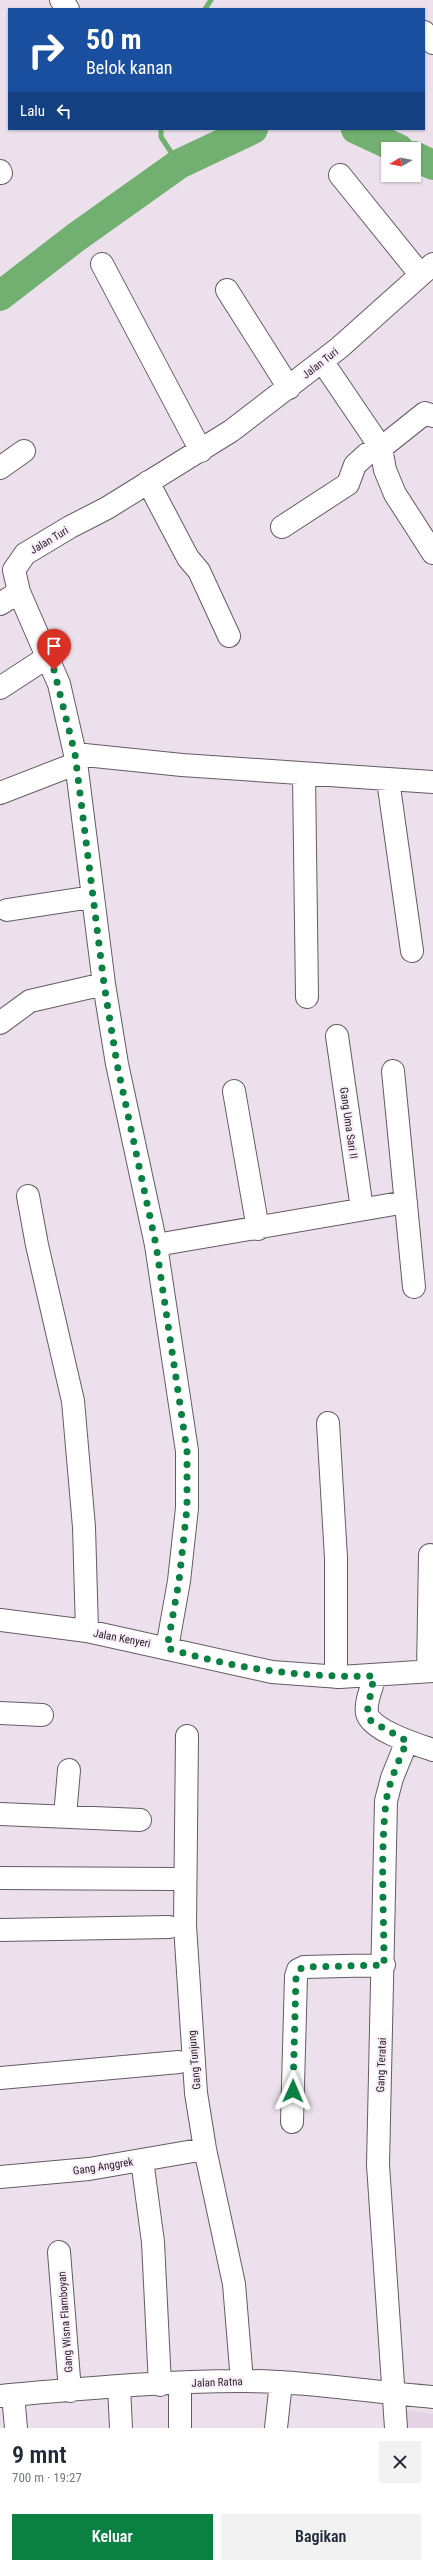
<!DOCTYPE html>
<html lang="id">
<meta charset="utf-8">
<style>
body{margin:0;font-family:"Roboto Condensed",sans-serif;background:#f2f2f3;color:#1f2937;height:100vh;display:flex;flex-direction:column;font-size:15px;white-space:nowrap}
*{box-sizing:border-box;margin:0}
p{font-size:13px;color:#747a83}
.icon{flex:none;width:22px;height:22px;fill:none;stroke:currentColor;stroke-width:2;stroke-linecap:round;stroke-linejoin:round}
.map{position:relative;height:2428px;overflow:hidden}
.details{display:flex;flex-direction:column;background:#fff;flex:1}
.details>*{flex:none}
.guide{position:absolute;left:8px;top:8px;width:417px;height:122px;border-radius:0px;box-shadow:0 1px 3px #0004;background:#1a4fa0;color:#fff;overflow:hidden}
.needle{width:26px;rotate:260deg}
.buttons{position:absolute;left:381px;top:142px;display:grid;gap:8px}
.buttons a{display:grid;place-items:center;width:40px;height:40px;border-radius:0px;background:#fff;box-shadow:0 1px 3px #0004;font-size:20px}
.pin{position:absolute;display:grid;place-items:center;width:34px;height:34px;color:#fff;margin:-41px -17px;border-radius:50% 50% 50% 0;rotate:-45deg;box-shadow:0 0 4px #0007}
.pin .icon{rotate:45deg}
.me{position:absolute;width:44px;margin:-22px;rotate:1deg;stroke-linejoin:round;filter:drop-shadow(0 0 3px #0008)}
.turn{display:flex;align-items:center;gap:14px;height:84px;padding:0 12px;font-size:18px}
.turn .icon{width:52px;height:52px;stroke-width:2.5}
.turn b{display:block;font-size:28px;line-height:34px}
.then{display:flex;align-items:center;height:38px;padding:0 12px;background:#0003;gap:8px;font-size:15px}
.round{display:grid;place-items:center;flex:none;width:42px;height:42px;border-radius:0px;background:#f2f2f3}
.headline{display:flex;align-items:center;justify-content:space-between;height:68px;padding:0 12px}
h1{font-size:24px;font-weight:600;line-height:30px}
.action{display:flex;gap:8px;margin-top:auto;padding:8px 12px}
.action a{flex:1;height:46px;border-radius:0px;background:#0b8043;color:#fff;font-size:16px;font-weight:600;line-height:46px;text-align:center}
.action a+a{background:#f2f2f3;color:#1f2937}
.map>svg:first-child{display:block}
.built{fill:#e3d3e4}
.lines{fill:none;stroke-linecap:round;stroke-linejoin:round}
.stream{stroke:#71b070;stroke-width:5}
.river{stroke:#71b070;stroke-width:30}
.minor-casing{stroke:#655b65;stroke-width:24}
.minor{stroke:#fff;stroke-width:22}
.route{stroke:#0b8043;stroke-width:7;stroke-dasharray:0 12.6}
.labels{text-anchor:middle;stroke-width:4;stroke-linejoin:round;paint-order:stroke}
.street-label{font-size:11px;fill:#231f23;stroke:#f8edf8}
</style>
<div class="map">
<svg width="433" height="2428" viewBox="0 0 433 2428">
<rect width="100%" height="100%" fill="#ebe0eb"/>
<!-- built -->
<path class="built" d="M 396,2409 L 433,2414 L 433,2428 L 396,2428 Z"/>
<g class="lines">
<!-- stream -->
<path class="stream" d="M 205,9 L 211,0
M 161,129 L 161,137 L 179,164"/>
<!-- river -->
<path class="river" d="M 356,129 L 399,149
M 414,156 L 433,165
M 0,296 L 75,238 L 179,164 L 253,129"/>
<defs>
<path id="minor" d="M 61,0 L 68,9
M 424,32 L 433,43
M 0,171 L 1,173
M 340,175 L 420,274
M 102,264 L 201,451
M 227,290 L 289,388
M 322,361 L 381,448 L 385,470 L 395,494 L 433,553
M 0,468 L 24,451
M 148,482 L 188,558 L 199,571 L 229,636
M 282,527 L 348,484 L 355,465 L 367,454 L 381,448 L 425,413 L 433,416
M 0,604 L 19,592
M 0,688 L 49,656
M 75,754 L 182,765 L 433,782
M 304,774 L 307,997
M 388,780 L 412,951
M 0,793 L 75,764
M 7,910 L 92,897
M 0,1023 L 30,1001 L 104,984
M 337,1036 L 362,1209
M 393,1071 L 414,1287
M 234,1091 L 258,1229
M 28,1196 L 37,1245 L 73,1401 L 84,1527 L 87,1631
M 156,1245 L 406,1202
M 328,1423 L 336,1558 L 336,1677
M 0,1620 L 87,1631 L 272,1672 L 340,1677 L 433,1671
M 167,1648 L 179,1581 L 187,1508 L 187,1451 L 156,1245 L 117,1064 L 104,984 L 75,754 L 59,684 L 19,592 L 14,570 L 25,554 L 70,527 L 107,508 L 231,431 L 339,348 L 433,264
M 428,1671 L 430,1555
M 375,1676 C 372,1687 365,1702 367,1713 C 370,1730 418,1745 433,1750
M 0,1713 L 42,1715
M 187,1736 L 185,1926 L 196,2093 L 205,2149 L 234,2284 L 242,2381
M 0,1814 L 140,1820
M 65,1816 L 69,1770
M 0,1878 L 174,1879
M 0,1930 L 169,1927
M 0,2078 L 179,2062
M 292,2122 L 296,1976 L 298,1970 L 304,1967 L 384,1965
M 142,2160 L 153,2242 L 160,2385
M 0,2177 L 89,2169 L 205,2149
M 59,2252 L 70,2391
M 180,2384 L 180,2428
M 119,2387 L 121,2428
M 13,2395 L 16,2428
M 0,2396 C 80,2389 162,2381 242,2381 C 307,2381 369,2392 433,2397
M 276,2428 L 281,2382
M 396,2428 L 378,2165 L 386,1801 L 392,1778 L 407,1741"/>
</defs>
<!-- minor casing -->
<use href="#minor" class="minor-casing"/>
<!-- minor -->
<use href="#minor" class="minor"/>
</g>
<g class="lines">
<!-- route -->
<path class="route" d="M 54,670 L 75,754 L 104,984 L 117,1064 L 156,1245 L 187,1451 L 187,1508 L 179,1581 L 167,1648 C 235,1669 304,1678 374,1676 L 367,1713 L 371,1721 L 407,1741 C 399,1761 389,1781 386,1802 C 380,1856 384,1911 384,1965 L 304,1967 L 298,1970 L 296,1976 L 293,2091"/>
</g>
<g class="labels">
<!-- street labels -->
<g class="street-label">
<text transform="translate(320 363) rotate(-38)" y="4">Jalan Turi</text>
<text transform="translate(49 540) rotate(-31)" y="4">Jalan Turi</text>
<text transform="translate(349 1123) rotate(82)" y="4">Gang Uma Sari II</text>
<text transform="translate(122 1638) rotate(11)" y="4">Jalan Kenyeri</text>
<text transform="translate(194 2060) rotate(-95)" y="4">Gang Tunjung</text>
<text transform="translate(381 2065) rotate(-88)" y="4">Gang Teratai</text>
<text transform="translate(103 2166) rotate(-9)" y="4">Gang Anggrek</text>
<text transform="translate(65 2322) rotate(-94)" y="4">Gang Wisna Flamboyan</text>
<text transform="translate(217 2382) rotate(-2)" y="4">Jalan Ratna</text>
</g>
</g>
</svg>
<div class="buttons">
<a><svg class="needle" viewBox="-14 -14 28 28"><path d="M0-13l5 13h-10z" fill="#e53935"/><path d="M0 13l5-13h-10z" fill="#747a83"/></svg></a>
</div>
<div class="pin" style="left:54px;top:670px;background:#d93025"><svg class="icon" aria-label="arrive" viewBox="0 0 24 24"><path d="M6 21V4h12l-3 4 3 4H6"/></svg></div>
<svg class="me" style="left:293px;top:2091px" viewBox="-20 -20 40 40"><path d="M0-17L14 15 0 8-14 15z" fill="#0b8043" stroke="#fff" stroke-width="4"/></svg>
<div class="guide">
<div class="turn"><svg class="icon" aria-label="right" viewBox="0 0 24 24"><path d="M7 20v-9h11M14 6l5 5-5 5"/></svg><div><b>50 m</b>Belok kanan</div></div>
<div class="then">Lalu<svg class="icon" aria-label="left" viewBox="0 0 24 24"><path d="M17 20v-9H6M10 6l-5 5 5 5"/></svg></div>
</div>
</div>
<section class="details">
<div class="headline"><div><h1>9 mnt</h1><p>700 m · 19:27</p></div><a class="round"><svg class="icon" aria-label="close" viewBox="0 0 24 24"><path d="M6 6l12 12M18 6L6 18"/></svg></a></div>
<div class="action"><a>Keluar</a><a>Bagikan</a></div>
</section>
